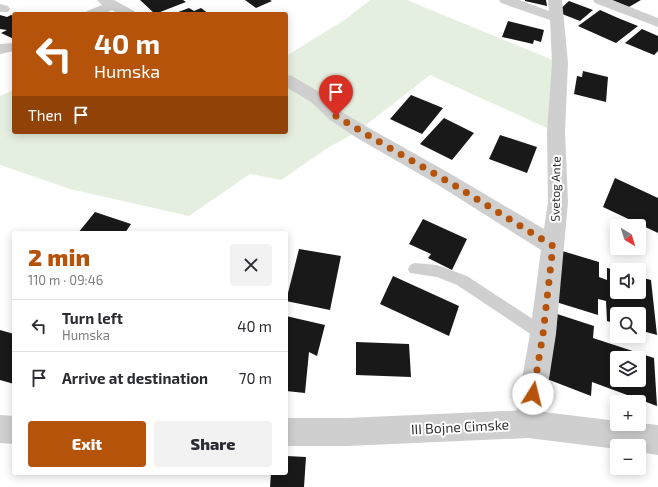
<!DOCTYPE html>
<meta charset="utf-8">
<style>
body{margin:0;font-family:"Exo 2",sans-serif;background:#f2f2f3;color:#2b2b33;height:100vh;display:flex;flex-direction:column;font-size:15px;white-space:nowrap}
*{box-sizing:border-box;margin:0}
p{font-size:13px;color:#7c7c81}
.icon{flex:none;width:22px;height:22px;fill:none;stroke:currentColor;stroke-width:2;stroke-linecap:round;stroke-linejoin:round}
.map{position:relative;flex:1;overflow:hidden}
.side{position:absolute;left:12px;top:231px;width:276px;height:244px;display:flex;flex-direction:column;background:#fff;border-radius:4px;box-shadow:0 2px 10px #0003}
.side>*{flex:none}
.top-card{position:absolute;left:12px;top:12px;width:276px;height:122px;border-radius:4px;box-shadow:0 2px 10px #0003;background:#b45309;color:#fff;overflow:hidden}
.needle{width:26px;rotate:142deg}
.tools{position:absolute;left:610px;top:219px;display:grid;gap:8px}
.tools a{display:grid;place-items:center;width:36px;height:36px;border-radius:4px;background:#fff;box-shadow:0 2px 10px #0003;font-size:20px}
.pin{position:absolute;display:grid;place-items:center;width:34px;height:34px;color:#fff;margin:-41px -17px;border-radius:50% 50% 50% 0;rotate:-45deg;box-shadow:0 0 4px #0007}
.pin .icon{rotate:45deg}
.me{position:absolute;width:44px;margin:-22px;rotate:9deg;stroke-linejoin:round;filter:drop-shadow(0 0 3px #0008)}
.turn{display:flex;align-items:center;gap:14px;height:84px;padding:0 16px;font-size:18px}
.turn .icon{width:52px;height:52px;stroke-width:2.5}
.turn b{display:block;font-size:28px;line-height:34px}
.then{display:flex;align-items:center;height:38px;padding:0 16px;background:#0003;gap:8px;font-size:15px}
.round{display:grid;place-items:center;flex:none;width:42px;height:42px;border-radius:4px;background:#f2f2f3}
.headline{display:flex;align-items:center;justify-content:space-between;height:68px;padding:0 16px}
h1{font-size:24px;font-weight:800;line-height:30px;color:#b45309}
.action{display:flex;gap:8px;margin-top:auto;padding:8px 16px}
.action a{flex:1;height:46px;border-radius:4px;background:#b45309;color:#fff;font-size:16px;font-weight:800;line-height:46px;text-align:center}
.action a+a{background:#f2f2f3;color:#2b2b33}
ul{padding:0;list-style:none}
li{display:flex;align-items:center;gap:12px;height:52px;padding:0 16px;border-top:1px solid #e1e1e2}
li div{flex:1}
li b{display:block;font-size:15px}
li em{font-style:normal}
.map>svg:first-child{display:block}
.green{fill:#e5efdf}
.building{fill:#191919;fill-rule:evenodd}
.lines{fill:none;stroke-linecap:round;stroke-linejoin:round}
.service{fill:#cfcfcf;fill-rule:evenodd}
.minor{fill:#cfcfcf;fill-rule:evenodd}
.tertiary{fill:#cfcfcf;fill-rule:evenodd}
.route{stroke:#b45309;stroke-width:7;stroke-dasharray:0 12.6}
.labels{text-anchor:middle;stroke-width:4;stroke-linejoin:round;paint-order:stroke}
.street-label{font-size:12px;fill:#323232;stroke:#fff}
.near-street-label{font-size:14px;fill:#323232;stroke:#fff}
</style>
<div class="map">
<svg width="658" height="487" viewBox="0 0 658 487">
<rect width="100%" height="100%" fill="#fff"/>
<!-- green -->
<path class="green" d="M 370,0 L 407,0 L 560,63 L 556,132 L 430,75 L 357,132 L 329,147 L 281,180 L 250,174 L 189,216 L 70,189 L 0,165 L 0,96 L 14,90 L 14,132 L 286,132 L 286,56 L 346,19 Z"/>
<!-- building -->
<path class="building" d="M 140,0 L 183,0 L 186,2 L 155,14 Z
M 245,0 L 270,0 L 272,1 L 256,8 Z
M 525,0 L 546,0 L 547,6 L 525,1 Z
M 612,0 L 641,0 L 629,7 Z
M 569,1 L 593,10 L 580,21 L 557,12 Z
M 189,8 L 194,11 L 201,8 L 209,14 L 173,14 Z
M 600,10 L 618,18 L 638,26 L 616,43 L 578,26 Z
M 0,15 L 7,17 L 11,15 L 14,16 L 14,39 L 1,33 L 7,30 L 0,29 Z
M 508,21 L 544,30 L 541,42 L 534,40 L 533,44 L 502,37 Z
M 642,29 L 658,36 L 658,51 L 654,55 L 625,43 Z
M 583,71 L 608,77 L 606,102 L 574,94 L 577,76 L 582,77 Z
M 411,95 L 443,108 L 422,134 L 390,119 Z
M 444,118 L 474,133 L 452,160 L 420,144 Z
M 500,135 L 537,147 L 527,173 L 489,159 Z
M 615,178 L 658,198 L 658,233 L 603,207 Z
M 95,212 L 131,224 L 125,233 L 78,233 Z
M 423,219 L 467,239 L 452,270 L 428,258 L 431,254 L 409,244 Z
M 299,249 L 341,256 L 330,310 L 286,301 Z
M 559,250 L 599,262 L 599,277 L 607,280 L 607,268 L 617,270 L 617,292 L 639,292 L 639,277 L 651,280 L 657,335 L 639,330 L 639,314 L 617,314 L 617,324 L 607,321 L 606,301 L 598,299 L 598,315 L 556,302 Z
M 393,276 L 459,306 L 449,336 L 380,304 Z
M 554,313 L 594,326 L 593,338 L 654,358 L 657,406 L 592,382 L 591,396 L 547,379 ZM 617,358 L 639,358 L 639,380 L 617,380 Z
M 286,316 L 325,325 L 317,356 L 309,352 L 305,393 L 286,391 Z
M 0,330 L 14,334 L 14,384 L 0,380 Z
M 356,342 L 409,344 L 411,377 L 356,375 Z
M 286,456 L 306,457 L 304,487 L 270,487 L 271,473 L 286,473 Z"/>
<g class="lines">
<!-- service -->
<path class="service" d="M 415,263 L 437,265 L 467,276 L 548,329 L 550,334 L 548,339 L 543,341 L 538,339 L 457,285 L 437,277 L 410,273 L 408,269 L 410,265 Z"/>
<!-- minor -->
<path class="minor" d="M 97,0 L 114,0 L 134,11 L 136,14 L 119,14 L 112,10 L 104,14 L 85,14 L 87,11 L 102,5 Z
M 499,0 L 519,0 L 549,11 L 548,0 L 562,0 L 568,63 L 565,132 L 568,202 L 556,334 L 542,424 L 538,434 L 528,438 L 518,434 L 514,424 L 530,334 L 541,250 L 435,183 L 357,138 L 330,120 L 311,102 L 286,87 L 286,75 L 292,76 L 323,94 L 342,112 L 369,128 L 449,173 L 544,229 L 548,202 L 547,132 L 552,63 L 550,20 L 501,3 Z
M 593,0 L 612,0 L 658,18 L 658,27 L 595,3 Z
M 0,4 L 8,6 L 10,9 L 8,12 L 0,12 Z
M 14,43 L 14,51 L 0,54 L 0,44 Z"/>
<!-- tertiary -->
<path class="tertiary" d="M 528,410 L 617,421 L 617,424 L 639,423 L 658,425 L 658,455 L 639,452 L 639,446 L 617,446 L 617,449 L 528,438 L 347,446 L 286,446 L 286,418 L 347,418 Z
M 0,415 L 14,416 L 14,444 L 0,443 Z"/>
</g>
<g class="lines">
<!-- route -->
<path class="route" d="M 336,116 L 364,133 L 454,185 L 553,246 L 543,334 L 533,394"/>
</g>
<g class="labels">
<!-- street labels -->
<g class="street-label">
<text transform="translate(556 189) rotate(-89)" y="4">Svetog Ante</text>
</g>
<!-- near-street labels -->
<g class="near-street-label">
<text transform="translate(460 427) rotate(-3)" y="5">III Bojne Cimske</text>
</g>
</g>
</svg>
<div class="tools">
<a><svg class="needle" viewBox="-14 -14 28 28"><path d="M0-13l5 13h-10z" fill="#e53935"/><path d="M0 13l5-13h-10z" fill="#7c7c81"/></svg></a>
<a><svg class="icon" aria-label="sound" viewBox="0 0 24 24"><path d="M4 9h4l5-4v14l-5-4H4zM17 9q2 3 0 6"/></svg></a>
<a><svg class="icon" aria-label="search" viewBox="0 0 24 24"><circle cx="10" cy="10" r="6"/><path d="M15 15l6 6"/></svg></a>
<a><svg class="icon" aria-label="layers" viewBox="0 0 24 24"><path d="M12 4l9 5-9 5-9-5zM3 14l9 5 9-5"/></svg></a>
<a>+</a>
<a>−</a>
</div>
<div class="pin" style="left:336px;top:116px;background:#d93025"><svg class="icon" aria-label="arrive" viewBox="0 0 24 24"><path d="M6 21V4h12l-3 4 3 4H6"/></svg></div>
<svg class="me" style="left:533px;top:394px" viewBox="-20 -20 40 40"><circle r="19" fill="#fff"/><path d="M0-13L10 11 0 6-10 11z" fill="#b45309"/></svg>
<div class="top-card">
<div class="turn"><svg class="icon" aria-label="left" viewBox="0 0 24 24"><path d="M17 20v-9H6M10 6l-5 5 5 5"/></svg><div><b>40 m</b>Humska</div></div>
<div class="then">Then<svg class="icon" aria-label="arrive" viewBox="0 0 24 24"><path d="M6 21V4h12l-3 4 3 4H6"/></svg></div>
</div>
<section class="side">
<div class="headline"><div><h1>2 min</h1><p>110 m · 09:46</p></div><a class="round"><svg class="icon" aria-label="close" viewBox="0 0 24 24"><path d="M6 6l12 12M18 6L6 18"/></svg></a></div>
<ul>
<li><svg class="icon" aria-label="left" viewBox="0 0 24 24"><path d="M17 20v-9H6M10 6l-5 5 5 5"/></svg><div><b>Turn left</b><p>Humska</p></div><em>40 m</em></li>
<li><svg class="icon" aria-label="arrive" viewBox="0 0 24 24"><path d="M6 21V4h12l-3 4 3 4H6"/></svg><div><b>Arrive at destination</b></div><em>70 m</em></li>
</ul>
<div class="action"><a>Exit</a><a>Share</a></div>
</section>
</div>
